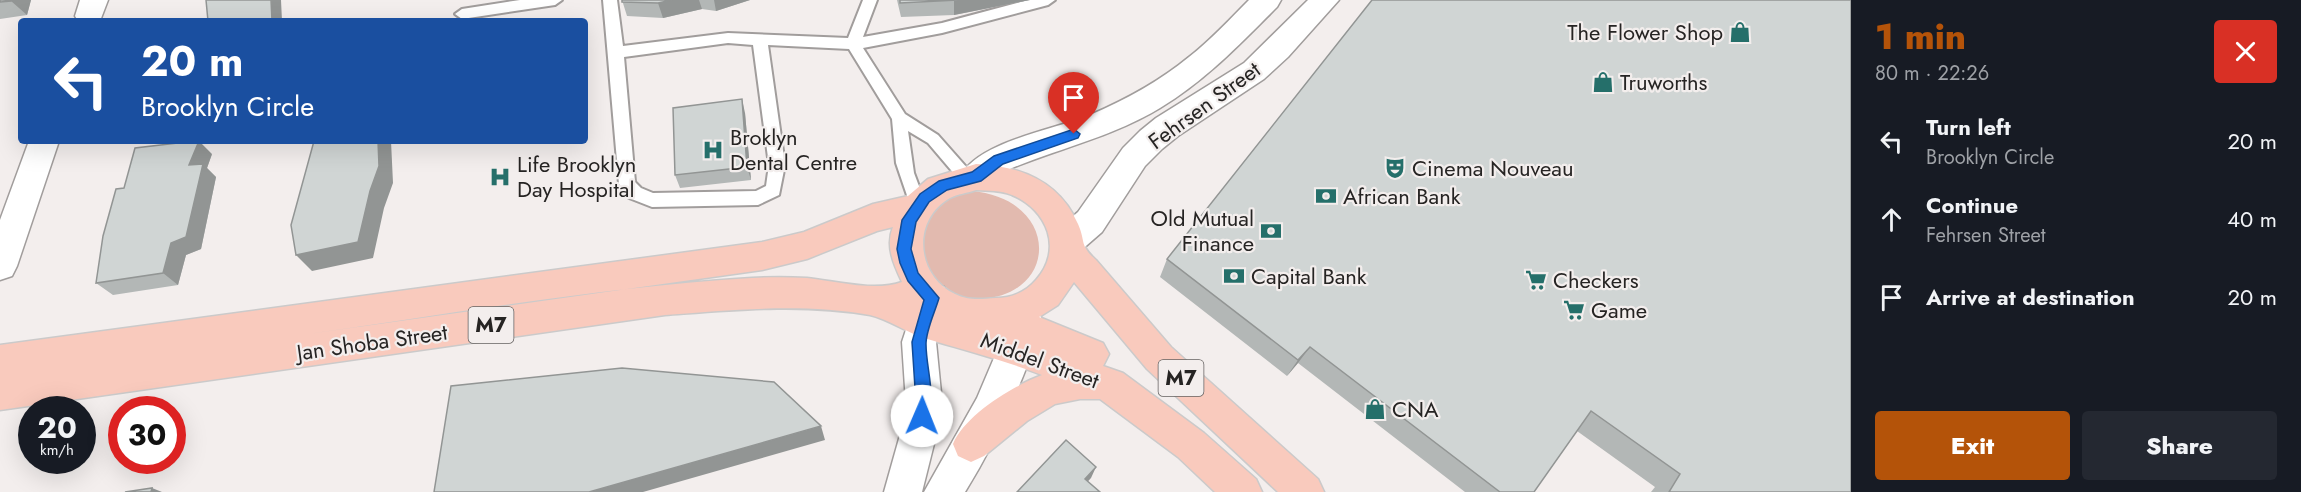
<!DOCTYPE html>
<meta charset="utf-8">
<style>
body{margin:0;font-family:Jost,sans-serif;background:#242831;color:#f1f3f6;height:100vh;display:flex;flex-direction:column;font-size:22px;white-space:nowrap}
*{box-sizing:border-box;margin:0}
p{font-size:20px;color:#9ea1a6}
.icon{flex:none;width:33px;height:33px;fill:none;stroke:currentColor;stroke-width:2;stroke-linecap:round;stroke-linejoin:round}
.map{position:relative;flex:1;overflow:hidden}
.drawer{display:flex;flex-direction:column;background:#171b24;width:450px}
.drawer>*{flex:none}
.top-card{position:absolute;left:18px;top:18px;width:570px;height:126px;border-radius:6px;box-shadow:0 6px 24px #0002;background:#1a4fa0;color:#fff;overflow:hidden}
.speed{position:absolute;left:18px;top:396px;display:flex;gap:12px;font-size:30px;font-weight:700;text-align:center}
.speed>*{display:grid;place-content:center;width:78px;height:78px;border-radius:50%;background:#171b24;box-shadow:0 6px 24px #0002;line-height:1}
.speed small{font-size:15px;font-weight:400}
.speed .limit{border:9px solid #d22;background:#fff;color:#111}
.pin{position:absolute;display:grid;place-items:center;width:51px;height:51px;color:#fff;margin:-62px -26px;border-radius:50% 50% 50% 0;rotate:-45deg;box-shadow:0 0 6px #0007}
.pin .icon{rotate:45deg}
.me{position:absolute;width:66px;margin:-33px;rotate:1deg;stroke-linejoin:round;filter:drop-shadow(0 0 4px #0008)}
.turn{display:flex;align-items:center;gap:21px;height:126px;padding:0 24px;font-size:27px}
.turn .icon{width:78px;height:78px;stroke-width:2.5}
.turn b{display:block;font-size:42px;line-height:51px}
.round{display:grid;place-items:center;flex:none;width:63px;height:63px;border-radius:6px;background:#242831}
.head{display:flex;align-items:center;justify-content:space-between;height:102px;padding:0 24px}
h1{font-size:36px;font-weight:800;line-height:45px;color:#b45309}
.action{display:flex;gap:12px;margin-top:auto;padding:12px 24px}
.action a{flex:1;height:69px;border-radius:6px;background:#b45309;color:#fff;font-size:24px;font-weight:800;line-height:69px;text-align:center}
.action a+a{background:#242831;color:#f1f3f6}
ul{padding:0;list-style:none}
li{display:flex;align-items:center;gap:18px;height:78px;padding:0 24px}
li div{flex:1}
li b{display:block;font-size:22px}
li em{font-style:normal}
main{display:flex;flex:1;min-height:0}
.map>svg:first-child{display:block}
.green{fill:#e2baaf}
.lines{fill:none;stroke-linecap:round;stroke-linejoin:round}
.lane-casing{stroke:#a19d9c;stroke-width:4}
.street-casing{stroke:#a19d9c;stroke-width:3}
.primary-casing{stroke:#cbcaca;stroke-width:3}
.lane{fill:#fff;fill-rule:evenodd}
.street{fill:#fff;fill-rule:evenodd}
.primary{fill:#f9cabd;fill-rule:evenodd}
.wall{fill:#b3b7b6}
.shaded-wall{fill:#929594}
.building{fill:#d0d5d4;stroke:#929594;stroke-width:1.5}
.route{fill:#1a73e8;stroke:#114b97;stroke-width:1.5}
.labels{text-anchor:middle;stroke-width:4.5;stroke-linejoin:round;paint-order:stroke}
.shield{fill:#f3eeed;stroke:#646160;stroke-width:1.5}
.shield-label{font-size:21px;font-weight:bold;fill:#262423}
.poi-label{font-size:22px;fill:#262423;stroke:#f3eeed;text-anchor:start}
.street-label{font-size:22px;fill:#262423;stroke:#f3eeed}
</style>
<main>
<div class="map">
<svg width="1851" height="492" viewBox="0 0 1851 492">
<rect width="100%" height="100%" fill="#f3eeed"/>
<!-- green -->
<path class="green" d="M 971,191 C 1059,198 1061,294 981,299 C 973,300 961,299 954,296 C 942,291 931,278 921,271 L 920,218 L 950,195 Z"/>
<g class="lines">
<defs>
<path id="lane" d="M 520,0 L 562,0 L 555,5 L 462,19 L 455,14 L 462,9 Z
M 603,0 L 617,0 L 623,46 L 728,33 L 848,38 L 863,0 L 877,0 L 863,37 L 942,23 L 1028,0 L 1055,0 L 1048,5 L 942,33 L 863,48 L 905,114 L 938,135 L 976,178 L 974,183 L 968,185 L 962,183 L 928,143 L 908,131 L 914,173 L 926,205 L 924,210 L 918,212 L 912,210 L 896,163 L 892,119 L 849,49 L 768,45 L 785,165 L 779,195 L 758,205 L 652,207 L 629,198 L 619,184 ZM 728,43 L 753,45 L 769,165 L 766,186 L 756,191 L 653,193 L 641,188 L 635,182 L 624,57 Z"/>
<path id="street" d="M 80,0 L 108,0 L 100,21 L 78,21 L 75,16 Z
M 1249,0 L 1281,0 L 1277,7 C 1240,44 1205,81 1160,108 C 1114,136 1061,148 1012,168 C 992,176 990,195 965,186 L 960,177 C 978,141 1054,130 1090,115 C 1125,100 1160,81 1189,57 C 1211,40 1230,19 1249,0 Z
M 1308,0 L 1339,0 L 1288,57 L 1264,79 L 1178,136 L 1162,149 L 1145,166 L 1102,232 L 1079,252 L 1067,256 L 1055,252 L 1051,242 L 1055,232 L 1078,212 L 1123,148 L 1140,131 L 1156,118 L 1244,63 Z
M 29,141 L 59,141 L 17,266 L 12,276 L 0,280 L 0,220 Z
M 932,283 L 944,287 L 949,298 L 936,342 L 942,403 L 938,428 L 922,492 L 884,492 L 902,428 L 906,403 L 902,342 L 920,287 Z
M 1026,307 L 1038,311 L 1043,322 C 1023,381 998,439 965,492 L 924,492 L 977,398 L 1014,311 Z"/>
<path id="primary" d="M 976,164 C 1021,166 1059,181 1078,224 C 1086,242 1079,245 1096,260 L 1171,347 L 1318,479 L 1324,492 L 1278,492 L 1147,369 L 1074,282 L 1058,305 L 1039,317 L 1103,343 L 1109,354 L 1103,366 L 1123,373 L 1204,433 L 1256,479 L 1262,492 L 1215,492 L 1178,457 L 1100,399 L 1080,399 L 1055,404 L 1027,421 L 984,456 L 971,462 L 958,456 L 953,444 C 965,415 1013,386 1042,375 C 1003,360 964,350 924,338 C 906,332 888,319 870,315 C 802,303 733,310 665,315 L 0,410 L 0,345 L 762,242 L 804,232 L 873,204 L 908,196 L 928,179 ZM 976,190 C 988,191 1001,190 1012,195 C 1048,210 1063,250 1036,280 C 1026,292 1011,298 996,298 C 981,299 969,301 955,294 C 916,276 911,220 950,198 C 957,194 968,193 976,190 ZM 893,227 C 885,246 894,265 902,282 C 874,292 836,281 807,278 C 789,277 770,277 752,278 C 601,287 451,314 301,335 L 762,270 L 807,259 L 877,231 Z"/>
</defs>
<!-- lane casing -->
<use href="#lane" class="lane-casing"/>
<!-- street casing -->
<use href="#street" class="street-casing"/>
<!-- primary casing -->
<use href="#primary" class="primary-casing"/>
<!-- lane -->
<use href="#lane" class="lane"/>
<!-- street -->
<use href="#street" class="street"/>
<!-- primary -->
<use href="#primary" class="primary"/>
</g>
<!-- wall -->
<path class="wall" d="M 0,0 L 31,0 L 27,15 L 0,19 Z
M 622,0 L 750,0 L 716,11 L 702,9 L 663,18 L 627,16 Z
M 897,0 L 1030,0 L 954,15 L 901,17 Z
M 745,113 L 751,180 L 680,188 L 675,175 Z
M 212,154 L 207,168 L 216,177 L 201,249 L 186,255 L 178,285 L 113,295 L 96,283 Z
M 1167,259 L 1851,492 L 1651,492 L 1655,487 L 1577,431 L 1534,492 L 1465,492 L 1298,363 L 1287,376 L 1160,277 Z"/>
<!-- shaded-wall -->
<path class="shaded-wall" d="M 11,0 L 31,0 L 27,15 L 11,1 Z
M 271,0 L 281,0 L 282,21 L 272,21 Z
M 672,0 L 699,0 L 702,9 L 663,18 L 658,3 Z
M 714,0 L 750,0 L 716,11 Z
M 958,0 L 1030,0 L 954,15 L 954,1 Z
M 742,99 L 745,113 L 751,180 L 747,167 Z
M 199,141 L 212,154 L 207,168 L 216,177 L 201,249 L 186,255 L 178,285 L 163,273 L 189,165 Z
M 378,141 L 391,141 L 393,183 L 384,208 L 373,258 L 312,271 L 296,255 Z
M 1310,347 L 1298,363 L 1287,376 L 1298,360 Z
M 821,426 L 825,440 L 643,492 L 589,492 Z
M 1096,467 L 1091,478 L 1080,490 L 1085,479 Z
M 152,488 L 162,492 L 151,492 Z"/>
<!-- building -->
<path class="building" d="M 0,0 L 11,0 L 11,1 L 0,2 Z
M 206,0 L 271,0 L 272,21 L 208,21 Z
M 622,0 L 672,0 L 658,3 L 622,2 Z
M 900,0 L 958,0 L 900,3 Z
M 1372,0 L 1851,0 L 1851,492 L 1669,492 L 1680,474 L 1591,411 L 1534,492 L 1500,492 L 1310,347 L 1298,360 L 1167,259 Z
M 742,99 L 747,167 L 675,175 L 673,108 Z
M 195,141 L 199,141 L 189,165 L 203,164 L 186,237 L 171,243 L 163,273 L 96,283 L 103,236 L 116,189 L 124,188 L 135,148 Z
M 314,141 L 378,141 L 379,166 L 370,191 L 358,242 L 296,255 L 291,225 Z
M 622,368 L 774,382 L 821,426 L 589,492 L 434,492 L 451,386 Z
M 1066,440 L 1096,467 L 1085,479 L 1100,492 L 1017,492 Z
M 152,488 L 151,492 L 125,492 Z"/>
<!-- route -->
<path class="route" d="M 1074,129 L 1080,134 L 1078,138 L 1003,164 L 981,181 L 947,190 L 929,202 L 916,222 L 911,249 L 918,273 L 939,298 C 935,312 926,330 926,344 C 926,369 937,397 927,421 L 922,423 L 916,421 L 914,416 L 916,403 L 912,342 L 924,300 L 908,281 L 900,263 L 897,249 L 902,220 L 920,194 L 939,181 L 972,172 L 994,156 Z"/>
<!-- icons -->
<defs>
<symbol id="shop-bare" viewBox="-9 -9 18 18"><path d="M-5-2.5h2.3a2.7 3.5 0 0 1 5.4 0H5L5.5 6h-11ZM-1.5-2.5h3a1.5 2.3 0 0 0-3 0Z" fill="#256f6a" stroke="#f3eeed" stroke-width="2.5" paint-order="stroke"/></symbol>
<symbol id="hospital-bare" viewBox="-9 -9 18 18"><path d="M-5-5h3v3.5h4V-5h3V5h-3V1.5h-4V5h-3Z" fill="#256f6a" stroke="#f3eeed" stroke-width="2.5" paint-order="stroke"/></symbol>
<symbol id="theatre-bare" viewBox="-9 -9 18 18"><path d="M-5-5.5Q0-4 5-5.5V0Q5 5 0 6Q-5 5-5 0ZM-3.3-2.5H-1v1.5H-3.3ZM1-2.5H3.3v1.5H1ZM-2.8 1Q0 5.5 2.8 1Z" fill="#256f6a" stroke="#f3eeed" stroke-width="2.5" paint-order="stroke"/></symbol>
<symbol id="bank-bare" viewBox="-9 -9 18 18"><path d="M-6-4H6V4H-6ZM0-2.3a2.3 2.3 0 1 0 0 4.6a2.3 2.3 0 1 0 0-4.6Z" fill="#256f6a" stroke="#f3eeed" stroke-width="2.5" paint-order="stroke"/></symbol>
<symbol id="supermarket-bare" viewBox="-9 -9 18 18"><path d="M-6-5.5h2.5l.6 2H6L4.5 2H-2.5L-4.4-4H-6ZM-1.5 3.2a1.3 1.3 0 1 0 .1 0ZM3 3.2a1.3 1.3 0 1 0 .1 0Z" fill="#256f6a" stroke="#f3eeed" stroke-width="2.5" paint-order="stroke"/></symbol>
</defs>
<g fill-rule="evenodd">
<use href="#shop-bare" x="1725" y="17" width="30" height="30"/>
<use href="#shop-bare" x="1588" y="67" width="30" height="30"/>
<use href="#hospital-bare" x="698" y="135" width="30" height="30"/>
<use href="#theatre-bare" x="1380" y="153" width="30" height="30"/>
<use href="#hospital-bare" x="485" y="162" width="30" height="30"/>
<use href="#bank-bare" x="1311" y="181" width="30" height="30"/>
<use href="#bank-bare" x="1256" y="216" width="30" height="30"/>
<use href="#bank-bare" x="1219" y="261" width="30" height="30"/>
<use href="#supermarket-bare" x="1521" y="265" width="30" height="30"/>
<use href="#supermarket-bare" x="1559" y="295" width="30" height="30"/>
<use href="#shop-bare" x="1360" y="394" width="30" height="30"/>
</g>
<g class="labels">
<!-- shield labels -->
<g class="shield">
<rect x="468.5" y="307" width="45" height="36" rx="4.5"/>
<rect x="1158.5" y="360" width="45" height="36" rx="4.5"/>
</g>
<g class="shield-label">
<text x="491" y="332">M7</text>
<text x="1181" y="385">M7</text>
</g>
<!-- poi labels -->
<g class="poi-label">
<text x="1723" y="40" text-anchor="end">The Flower Shop</text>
<text x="1620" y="90">Truworths</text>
<text x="730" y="145">Broklyn<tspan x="730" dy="25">Dental Centre</tspan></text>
<text x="517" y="172">Life Brooklyn<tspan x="517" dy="25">Day Hospital</tspan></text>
<text x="1412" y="176">Cinema Nouveau</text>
<text x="1343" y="204">African Bank</text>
<text x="1254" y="226" text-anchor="end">Old Mutual<tspan x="1254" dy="25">Finance</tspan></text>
<text x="1251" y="284">Capital Bank</text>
<text x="1553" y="288">Checkers</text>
<text x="1591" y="318">Game</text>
<text x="1392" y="417">CNA</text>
</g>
<!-- street labels -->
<g class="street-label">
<text transform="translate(1204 105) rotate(-36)" y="8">Fehrsen Street</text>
<text transform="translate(372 342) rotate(-8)" y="8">Jan Shoba Street</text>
<text transform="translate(1040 360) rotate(20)" y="8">Middel Street</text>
</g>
</g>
</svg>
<div class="speed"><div>20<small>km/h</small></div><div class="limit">30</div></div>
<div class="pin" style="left:1074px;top:134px;background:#d93025"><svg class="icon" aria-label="arrive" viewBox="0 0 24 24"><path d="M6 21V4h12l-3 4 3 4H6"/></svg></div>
<svg class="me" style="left:922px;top:416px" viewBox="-20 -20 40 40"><circle r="19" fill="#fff"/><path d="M0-13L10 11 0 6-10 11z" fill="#1a73e8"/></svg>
<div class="top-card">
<div class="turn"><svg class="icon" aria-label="left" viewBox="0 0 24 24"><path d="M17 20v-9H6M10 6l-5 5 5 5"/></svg><div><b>20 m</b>Brooklyn Circle</div></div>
</div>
</div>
<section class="drawer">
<div class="head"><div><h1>1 min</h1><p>80 m · 22:26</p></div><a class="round" style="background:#d93025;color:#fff"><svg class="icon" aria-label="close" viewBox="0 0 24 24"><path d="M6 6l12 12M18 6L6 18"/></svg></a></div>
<ul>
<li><svg class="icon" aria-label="left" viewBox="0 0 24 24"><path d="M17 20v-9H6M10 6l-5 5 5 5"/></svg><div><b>Turn left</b><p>Brooklyn Circle</p></div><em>20 m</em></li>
<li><svg class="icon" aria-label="ahead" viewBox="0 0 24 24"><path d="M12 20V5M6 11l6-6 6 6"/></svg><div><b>Continue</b><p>Fehrsen Street</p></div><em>40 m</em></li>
<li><svg class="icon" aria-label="arrive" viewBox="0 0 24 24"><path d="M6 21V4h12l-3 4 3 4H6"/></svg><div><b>Arrive at destination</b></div><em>20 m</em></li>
</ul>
<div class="action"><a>Exit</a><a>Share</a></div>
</section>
</main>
